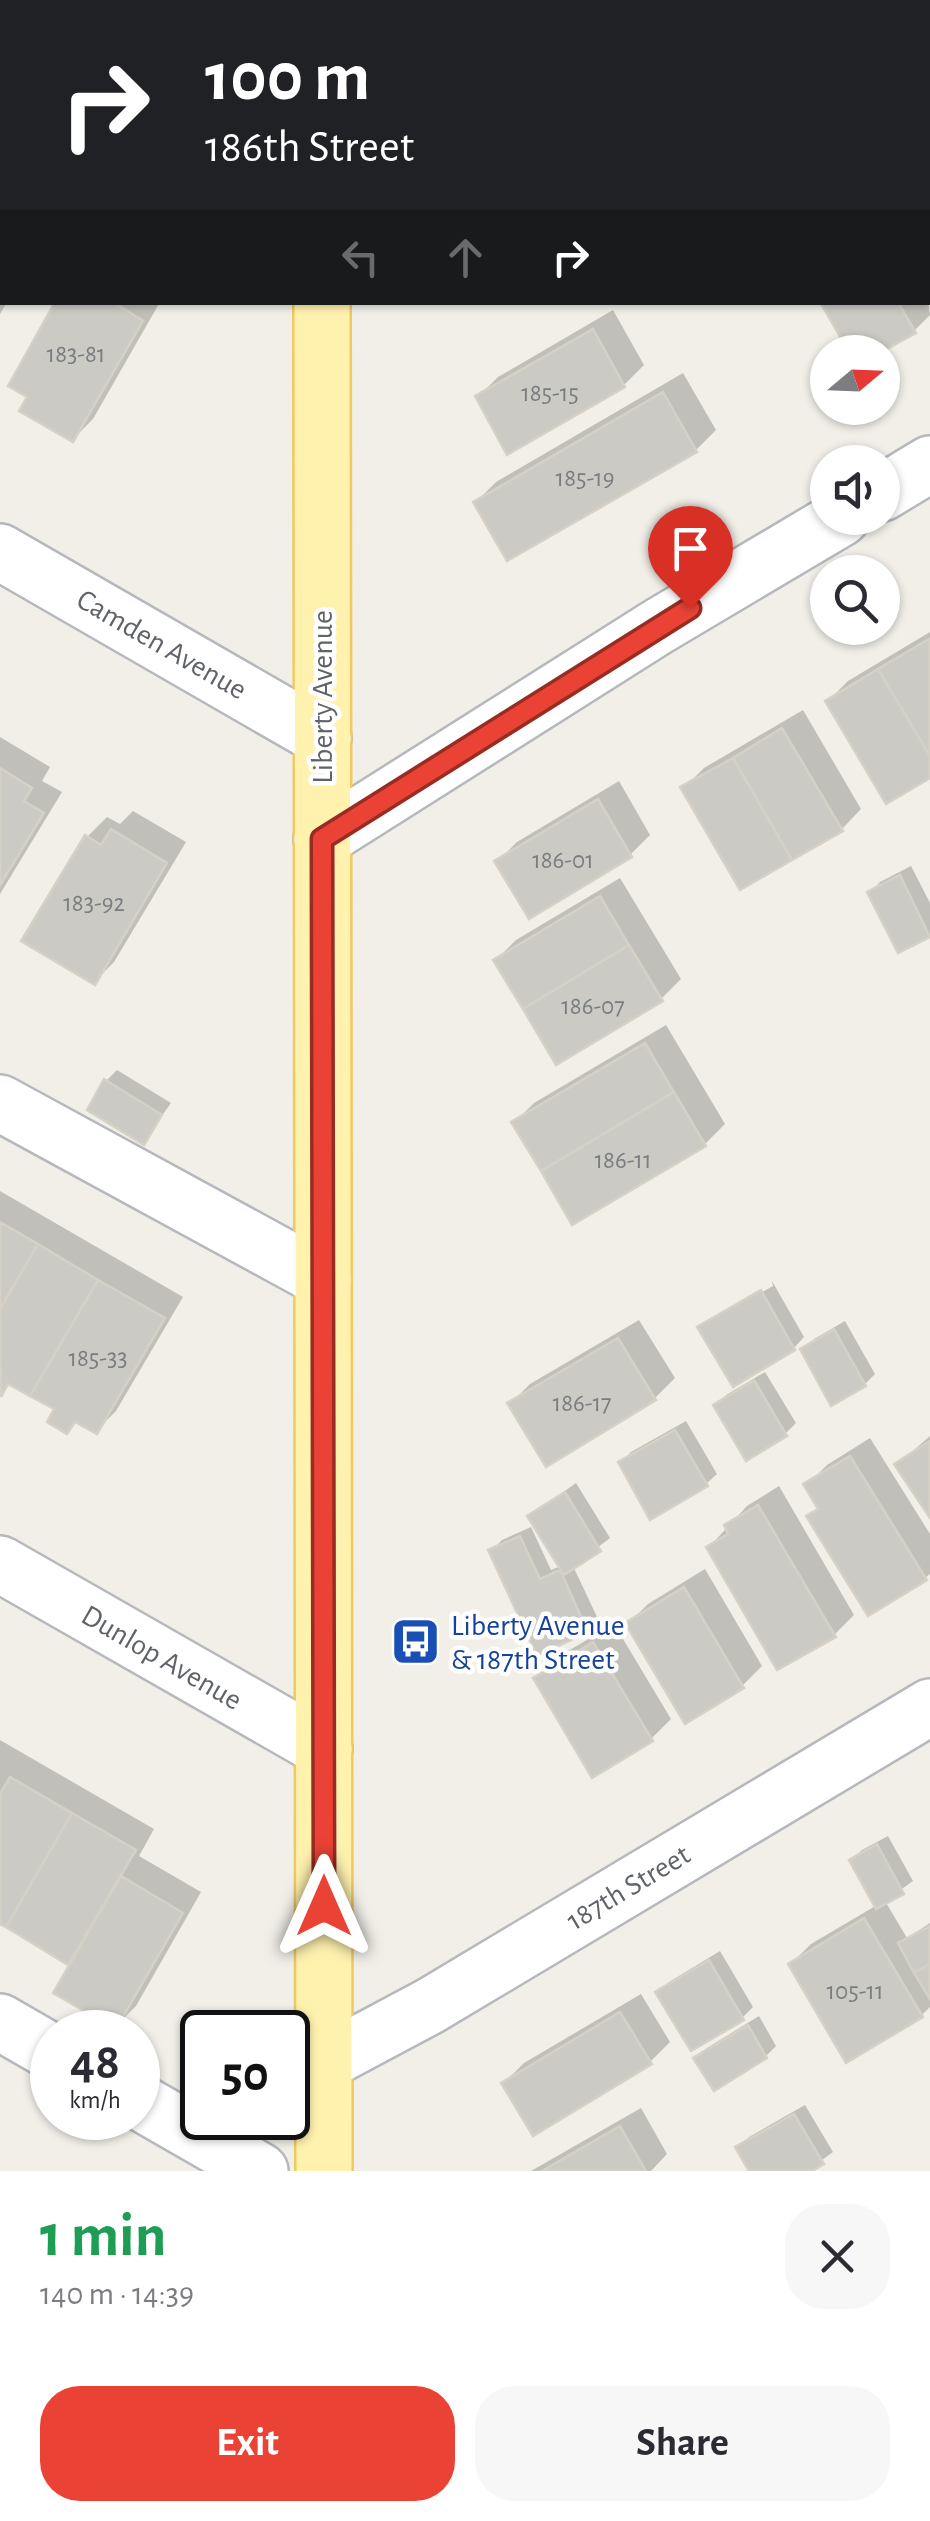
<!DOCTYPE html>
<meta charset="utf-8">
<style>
body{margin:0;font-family:"Alegreya Sans",sans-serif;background:#f7f7f7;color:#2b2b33;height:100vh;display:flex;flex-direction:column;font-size:38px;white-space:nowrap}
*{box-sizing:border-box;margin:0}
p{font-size:32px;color:#7c7c81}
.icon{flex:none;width:55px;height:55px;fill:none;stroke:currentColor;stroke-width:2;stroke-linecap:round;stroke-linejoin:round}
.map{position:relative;height:2171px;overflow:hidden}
.drawer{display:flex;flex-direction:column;background:#fff;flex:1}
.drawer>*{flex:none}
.hud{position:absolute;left:0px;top:0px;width:930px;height:305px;box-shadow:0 2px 8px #0004;background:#202124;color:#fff;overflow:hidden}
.needle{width:65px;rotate:71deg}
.buttons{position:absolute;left:810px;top:335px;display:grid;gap:20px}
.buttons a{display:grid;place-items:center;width:90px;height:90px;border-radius:50%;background:#fff;box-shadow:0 2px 8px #0004;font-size:50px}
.speed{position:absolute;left:30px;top:2010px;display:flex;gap:20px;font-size:50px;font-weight:700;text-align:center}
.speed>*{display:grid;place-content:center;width:130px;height:130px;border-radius:50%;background:#fff;box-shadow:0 2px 8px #0004;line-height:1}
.speed small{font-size:25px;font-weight:400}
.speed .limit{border:5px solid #111;border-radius:15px;background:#fff;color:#111}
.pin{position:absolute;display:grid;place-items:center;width:85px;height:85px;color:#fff;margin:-102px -42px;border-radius:50% 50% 50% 0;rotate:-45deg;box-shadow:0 0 10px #0007}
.pin .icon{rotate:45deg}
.me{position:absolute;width:110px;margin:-55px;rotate:0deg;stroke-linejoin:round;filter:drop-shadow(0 0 8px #0008)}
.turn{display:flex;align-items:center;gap:35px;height:210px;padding:0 40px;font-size:45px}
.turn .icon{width:130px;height:130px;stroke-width:2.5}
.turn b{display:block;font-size:70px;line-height:85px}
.lanes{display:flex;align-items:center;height:95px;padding:0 40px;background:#0003;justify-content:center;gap:50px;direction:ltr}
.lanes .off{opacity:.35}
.round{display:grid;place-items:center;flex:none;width:105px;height:105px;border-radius:40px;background:#f7f7f7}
.summary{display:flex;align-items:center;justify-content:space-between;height:170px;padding:0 40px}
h1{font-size:60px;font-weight:600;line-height:75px;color:#1e9e55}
.button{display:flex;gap:20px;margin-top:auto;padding:20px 40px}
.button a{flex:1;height:115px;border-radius:40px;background:#ea4335;color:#fff;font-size:40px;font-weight:600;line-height:115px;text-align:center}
.button a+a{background:#f7f7f7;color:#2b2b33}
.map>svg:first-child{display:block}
.shadow{fill:#0003}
.building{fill:#cccac5;stroke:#d6d1c6;stroke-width:2.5}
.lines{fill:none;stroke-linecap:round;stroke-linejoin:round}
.minor-casing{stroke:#b5b8bc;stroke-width:60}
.major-casing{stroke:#f2c960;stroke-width:60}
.minor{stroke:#fff;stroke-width:55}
.major{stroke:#fff2af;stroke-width:55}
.route-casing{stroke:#982c22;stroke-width:25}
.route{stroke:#ea4335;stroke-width:18}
.labels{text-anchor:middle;stroke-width:9;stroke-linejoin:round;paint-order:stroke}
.number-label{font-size:25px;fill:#7a7d7f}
.street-label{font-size:30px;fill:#5f6368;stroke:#fff}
.transit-label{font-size:30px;fill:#164399;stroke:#fff;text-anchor:start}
</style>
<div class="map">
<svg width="930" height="2171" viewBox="0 0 930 2171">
<rect width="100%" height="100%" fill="#f1efe8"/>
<!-- shadow -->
<path class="shadow" d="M 620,0 L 665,0 L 666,2 L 616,2 Z
M 2,82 L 2,150 L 0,153 L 0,85 Z
M 930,91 L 930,266 L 928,262 Z
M 0,208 L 2,302 L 7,302 L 0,314 Z
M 928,299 L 930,315 L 914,331 L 876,352 L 852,352 L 823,302 L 928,302 Z
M 58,302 L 160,302 L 93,419 L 73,439 Z
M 613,310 L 644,365 L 624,385 L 478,397 L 498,377 Z
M 683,373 L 716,430 L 696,450 L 476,502 L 496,482 Z
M 930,632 L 930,775 L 828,701 L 848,681 Z
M 803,710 L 861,809 L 842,829 L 684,788 L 704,768 Z
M 0,737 L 50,767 L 42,781 L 62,792 L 0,894 Z
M 619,781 L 650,835 L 630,855 L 497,862 L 517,842 Z
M 133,811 L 186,842 L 114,962 L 94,982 L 87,837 L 107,817 L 120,824 Z
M 911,866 L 930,903 L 930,934 L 899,950 L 870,893 L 880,882 Z
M 620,878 L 681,979 L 661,999 L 496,960 L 516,940 Z
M 666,1025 L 725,1124 L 705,1144 L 514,1123 L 534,1103 Z
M 117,1070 L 171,1103 L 143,1142 L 106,1081 Z
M 0,1191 L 183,1297 L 116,1411 L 96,1431 L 77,1420 L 67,1431 L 57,1408 L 12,1383 L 0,1393 Z
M 772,1281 L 804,1337 L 794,1348 L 734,1383 L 700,1328 L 709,1319 L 709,1323 L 773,1286 Z
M 639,1320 L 675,1378 L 655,1398 L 510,1404 L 530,1384 Z
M 845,1321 L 875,1374 L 865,1384 L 803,1349 L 814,1339 Z
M 765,1372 L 796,1423 L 785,1434 L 716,1406 L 726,1395 Z
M 686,1421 L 717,1474 L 706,1484 L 621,1462 L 631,1452 Z
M 930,1436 L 930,1514 L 898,1464 Z
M 870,1438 L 930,1534 L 930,1574 L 925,1578 L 809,1517 L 820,1506 L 807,1485 L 827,1465 Z
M 576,1483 L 610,1538 L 573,1566 L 598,1619 L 587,1630 L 538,1653 L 491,1551 L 502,1540 L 531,1527 L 551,1570 L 561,1566 L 530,1516 Z
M 779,1486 L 854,1615 L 834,1635 L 709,1547 L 747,1506 Z
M 705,1569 L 762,1666 L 742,1686 L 628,1624 L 648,1604 Z
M 614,1624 L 671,1719 L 651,1739 L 536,1678 L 556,1658 Z
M 0,1740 L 154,1829 L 139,1856 L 201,1892 L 136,2006 L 116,2026 L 72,1964 L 0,1922 Z
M 888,1836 L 913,1881 L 885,1901 L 907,1938 L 930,1923 L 930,2007 L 922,2015 L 791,1964 L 811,1944 L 877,1905 L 852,1860 L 862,1850 Z
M 720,1951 L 753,2007 L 742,2018 L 658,1993 L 669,1982 Z
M 641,1994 L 670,2042 L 650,2062 L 504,2083 L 524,2063 Z
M 759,2016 L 776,2046 L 766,2056 L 697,2059 L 707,2048 Z
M 805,2105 L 833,2152 L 807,2171 L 752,2171 L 739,2148 L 749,2137 Z
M 641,2108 L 667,2154 L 651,2171 L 531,2171 Z"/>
<!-- building -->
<path class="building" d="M 928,100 L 930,104 L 930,271 L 928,267 Z
M 55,302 L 113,302 L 143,321 L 73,442 L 19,411 L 27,397 L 8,386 Z
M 820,302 L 898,302 L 916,333 L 881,352 L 849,352 Z
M 593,329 L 625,387 L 507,455 L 475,396 Z
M 663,392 L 697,452 L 507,561 L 473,502 Z
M 929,639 L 930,639 L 930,756 L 878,669 Z
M 878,669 L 930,756 L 930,778 L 886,804 L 825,701 Z
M 782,728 L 843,831 L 792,860 L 733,758 Z
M 733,758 L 792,860 L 740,890 L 680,787 Z
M 0,768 L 32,788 L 24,801 L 44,813 L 0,885 Z
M 598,799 L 632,857 L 529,919 L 494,861 Z
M 111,829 L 167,863 L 95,985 L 21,941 L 85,835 L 101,845 Z
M 900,875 L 930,937 L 898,953 L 867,892 Z
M 600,896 L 629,945 L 523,1009 L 493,960 Z
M 629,945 L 663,1001 L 556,1065 L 523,1009 Z
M 645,1043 L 674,1092 L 541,1171 L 511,1122 Z
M 104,1079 L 162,1115 L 144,1145 L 87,1110 Z
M 674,1092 L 706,1146 L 572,1225 L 541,1171 Z
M 0,1222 L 38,1244 L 0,1309 Z
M 38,1244 L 98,1280 L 30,1396 L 8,1384 L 1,1397 L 0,1309 Z
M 98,1280 L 165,1318 L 97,1434 L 75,1422 L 67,1434 L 47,1422 L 54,1409 L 30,1396 Z
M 761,1290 L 795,1350 L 733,1387 L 697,1327 Z
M 834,1329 L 866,1386 L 831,1406 L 800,1349 Z
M 618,1338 L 656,1400 L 546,1467 L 507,1403 Z
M 754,1380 L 787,1436 L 746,1461 L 713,1405 Z
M 675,1430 L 708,1486 L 650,1520 L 618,1462 Z
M 930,1441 L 930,1518 L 894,1464 Z
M 850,1456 L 927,1580 L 868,1616 L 806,1516 L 818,1509 L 803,1484 Z
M 565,1492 L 601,1551 L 564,1575 L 527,1516 Z
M 758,1505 L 836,1637 L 777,1670 L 706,1547 L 728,1534 L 724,1525 Z
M 520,1536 L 540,1579 L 560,1570 L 588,1632 L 537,1656 L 488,1550 Z
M 684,1587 L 744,1688 L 685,1724 L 625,1623 Z
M 593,1642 L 653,1741 L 592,1778 L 533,1678 Z
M 10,1777 L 72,1813 L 6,1927 L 0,1924 L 0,1794 Z
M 72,1813 L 136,1850 L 68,1965 L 6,1927 Z
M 877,1844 L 904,1894 L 876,1909 L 849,1860 Z
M 121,1876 L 183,1913 L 116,2029 L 53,1993 Z
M 864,1918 L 923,2017 L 846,2063 L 788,1964 Z
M 930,1926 L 930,1964 L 914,1973 L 898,1943 Z
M 709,1960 L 744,2020 L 691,2051 L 655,1992 Z
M 930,1964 L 930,1999 L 914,1973 Z
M 620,2012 L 652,2064 L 533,2136 L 501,2083 Z
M 748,2025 L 767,2058 L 714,2091 L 693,2058 Z
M 794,2114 L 824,2164 L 812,2171 L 749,2171 L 735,2147 Z
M 620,2126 L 646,2171 L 542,2171 Z"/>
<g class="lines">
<defs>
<path id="minor" d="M 882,493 L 930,464
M 0,552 L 323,738
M 322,839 L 659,626 L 841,518
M 0,1103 L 323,1279
M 0,1564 L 324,1749
M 0,2022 L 52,2052
M 325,2062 L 430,2006 L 930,1707
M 138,2101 L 260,2171"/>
<path id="major" d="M 317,0 L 317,2
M 322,302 L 324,2171"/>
</defs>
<!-- minor casing -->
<use href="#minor" class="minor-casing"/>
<!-- major casing -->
<use href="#major" class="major-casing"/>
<!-- minor -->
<use href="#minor" class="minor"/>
<!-- major -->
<use href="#major" class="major"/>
</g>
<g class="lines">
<defs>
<path id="route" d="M 324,1906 L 322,839 L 690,608"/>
</defs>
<!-- route casing -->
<use href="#route" class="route-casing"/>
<!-- route -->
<use href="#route" class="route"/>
</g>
<!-- icons -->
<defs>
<symbol id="bus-square" viewBox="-11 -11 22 22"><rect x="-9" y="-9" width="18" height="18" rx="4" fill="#1a4fb4" stroke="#fff"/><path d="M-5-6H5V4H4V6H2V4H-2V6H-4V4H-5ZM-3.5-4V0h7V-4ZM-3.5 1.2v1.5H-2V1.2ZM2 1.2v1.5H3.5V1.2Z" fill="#fff"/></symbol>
</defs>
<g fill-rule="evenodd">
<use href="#bus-square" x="388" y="1614" width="55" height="55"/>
</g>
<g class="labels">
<!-- number labels -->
<g class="number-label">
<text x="76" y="362">183-81</text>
<text x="550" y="401">185-15</text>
<text x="585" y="486">185-19</text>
<text x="563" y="868">186-01</text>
<text x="94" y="911">183-92</text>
<text x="593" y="1014">186-07</text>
<text x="623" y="1168">186-11</text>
<text x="98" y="1366">185-33</text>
<text x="582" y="1411">186-17</text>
<text x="855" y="1999">105-11</text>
</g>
<!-- street labels -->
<g class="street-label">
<text transform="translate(162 644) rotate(30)" y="10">Camden Avenue</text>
<text transform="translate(322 697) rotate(-90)" y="10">Liberty Avenue</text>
<text transform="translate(162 1657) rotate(30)" y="10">Dunlop Avenue</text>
<text transform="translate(628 1887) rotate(-31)" y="10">187th Street</text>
</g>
<!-- transit labels -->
<g class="transit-label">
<text x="451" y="1635">Liberty Avenue<tspan x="451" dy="34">&amp; 187th Street</tspan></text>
</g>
</g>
</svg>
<div class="buttons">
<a><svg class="needle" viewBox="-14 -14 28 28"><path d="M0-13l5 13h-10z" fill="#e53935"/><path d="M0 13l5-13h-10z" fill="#7c7c81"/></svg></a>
<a><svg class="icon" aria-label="sound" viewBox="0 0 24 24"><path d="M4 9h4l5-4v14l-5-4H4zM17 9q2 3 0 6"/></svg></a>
<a><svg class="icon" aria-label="search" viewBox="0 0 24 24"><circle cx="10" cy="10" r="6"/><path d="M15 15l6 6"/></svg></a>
</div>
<div class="speed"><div>48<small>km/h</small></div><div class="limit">50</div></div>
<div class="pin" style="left:690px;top:608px;background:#d93025"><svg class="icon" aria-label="arrive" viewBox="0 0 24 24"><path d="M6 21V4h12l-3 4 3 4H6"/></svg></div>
<svg class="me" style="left:324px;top:1906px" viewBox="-20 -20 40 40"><path d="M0-17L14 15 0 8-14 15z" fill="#ea4335" stroke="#fff" stroke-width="4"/></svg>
<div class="hud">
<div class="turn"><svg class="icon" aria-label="right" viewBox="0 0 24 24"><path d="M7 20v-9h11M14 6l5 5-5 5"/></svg><div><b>100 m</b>186th Street</div></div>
<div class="lanes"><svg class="icon off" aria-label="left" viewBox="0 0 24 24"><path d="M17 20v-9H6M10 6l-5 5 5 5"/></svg><svg class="icon off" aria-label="ahead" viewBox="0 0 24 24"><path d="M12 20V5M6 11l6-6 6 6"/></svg><svg class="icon" aria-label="right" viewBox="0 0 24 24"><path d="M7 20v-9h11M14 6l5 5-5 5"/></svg></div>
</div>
</div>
<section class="drawer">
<div class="summary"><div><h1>1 min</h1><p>140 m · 14:39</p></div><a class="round"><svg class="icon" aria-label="close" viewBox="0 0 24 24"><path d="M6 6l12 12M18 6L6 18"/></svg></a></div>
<div class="button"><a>Exit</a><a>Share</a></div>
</section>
